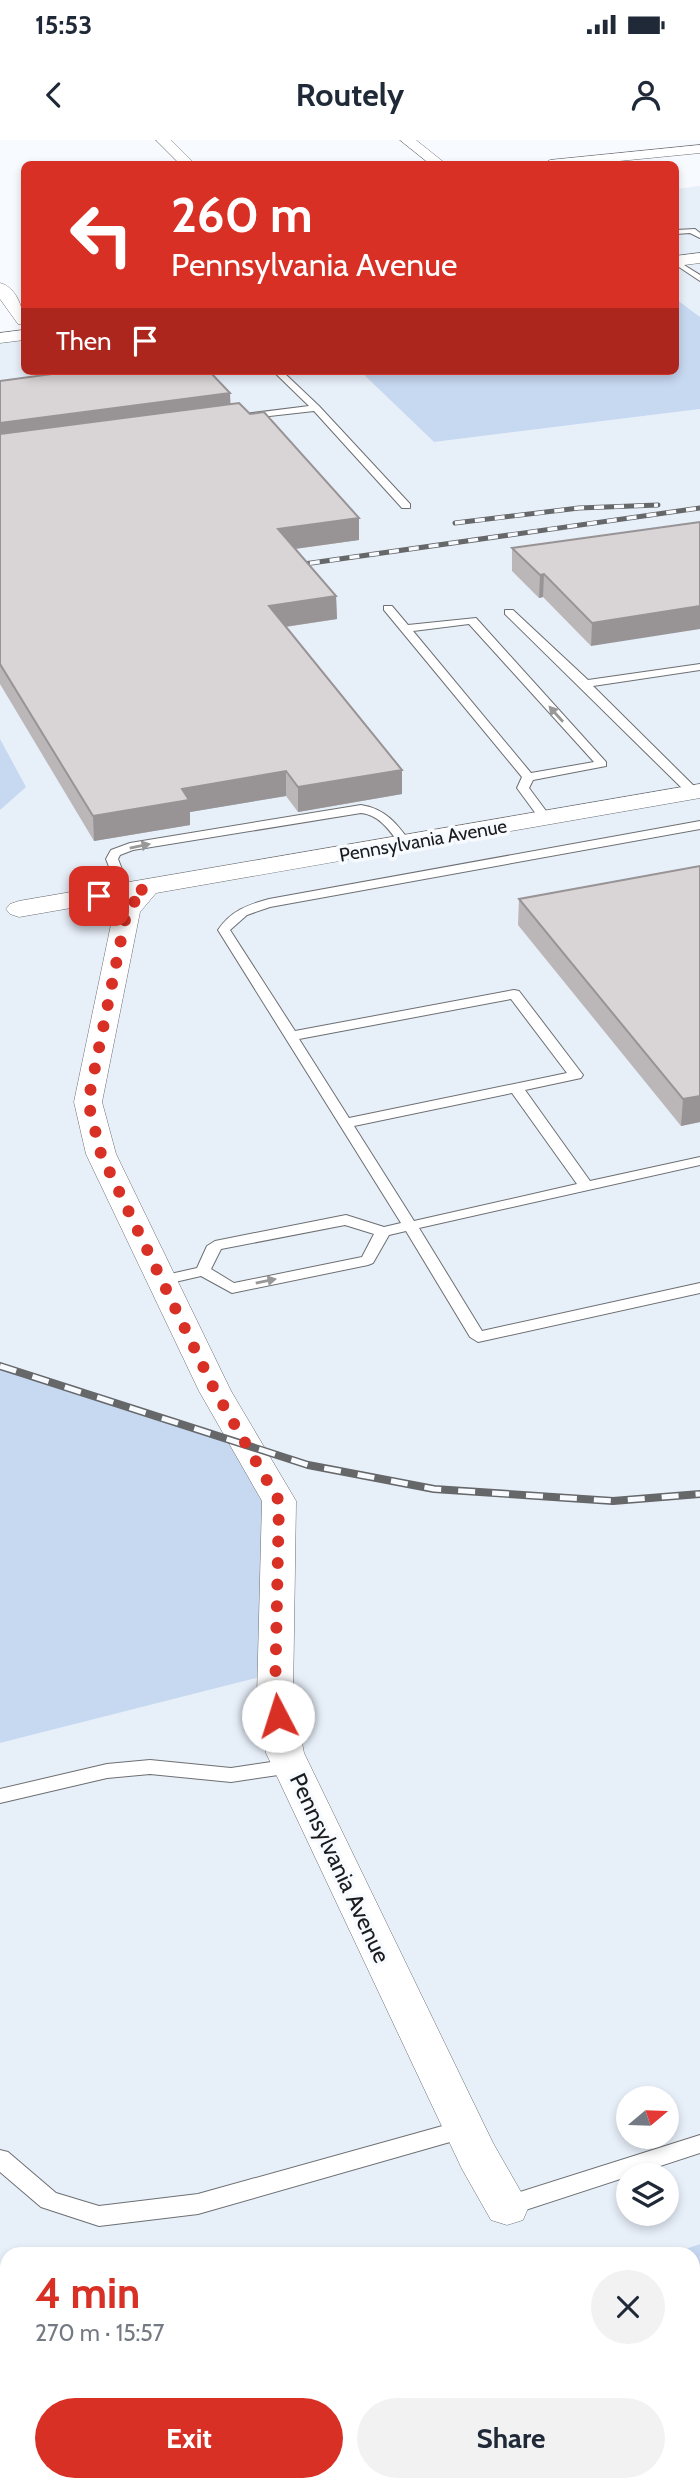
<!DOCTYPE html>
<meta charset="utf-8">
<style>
body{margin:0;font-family:Cabin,sans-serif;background:#f2f2f3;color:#1f2937;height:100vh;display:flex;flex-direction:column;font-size:26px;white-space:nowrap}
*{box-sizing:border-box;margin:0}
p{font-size:23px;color:#747a83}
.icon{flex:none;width:38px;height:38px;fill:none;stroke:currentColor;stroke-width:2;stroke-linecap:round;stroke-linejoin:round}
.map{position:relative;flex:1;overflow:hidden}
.details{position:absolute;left:0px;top:2107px;width:700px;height:245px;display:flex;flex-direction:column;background:#fff;border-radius:21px 21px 0 0;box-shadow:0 4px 10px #0003}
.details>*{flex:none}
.hud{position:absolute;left:21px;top:21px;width:658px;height:214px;border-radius:10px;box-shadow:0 4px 10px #0003;background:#d93025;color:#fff;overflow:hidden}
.needle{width:46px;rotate:71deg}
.tools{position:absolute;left:616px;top:1946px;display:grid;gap:14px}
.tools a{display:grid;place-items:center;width:63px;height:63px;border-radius:50%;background:#fff;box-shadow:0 4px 10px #0003;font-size:35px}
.pin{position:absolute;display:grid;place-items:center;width:60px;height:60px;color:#fff;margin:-30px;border-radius:14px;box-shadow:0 4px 10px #0006}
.me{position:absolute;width:77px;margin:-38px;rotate:355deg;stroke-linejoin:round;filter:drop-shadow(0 0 5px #0008)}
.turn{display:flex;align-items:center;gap:24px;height:147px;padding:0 35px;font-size:32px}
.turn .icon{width:91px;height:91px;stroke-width:2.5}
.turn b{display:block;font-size:49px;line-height:60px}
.then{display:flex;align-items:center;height:66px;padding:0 35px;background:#0003;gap:14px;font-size:26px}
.round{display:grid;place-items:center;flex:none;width:74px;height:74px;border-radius:37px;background:#f2f2f3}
.summary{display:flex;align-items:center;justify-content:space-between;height:119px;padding:0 35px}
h1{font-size:42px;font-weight:700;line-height:52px;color:#d93025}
.action{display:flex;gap:14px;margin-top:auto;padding:14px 35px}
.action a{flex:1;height:80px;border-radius:42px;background:#d93025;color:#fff;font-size:28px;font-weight:700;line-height:80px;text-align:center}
.action a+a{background:#f2f2f3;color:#1f2937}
.status{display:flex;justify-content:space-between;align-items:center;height:49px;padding:0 35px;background:#fff;direction:ltr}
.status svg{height:19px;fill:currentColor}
header{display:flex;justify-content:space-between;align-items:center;height:91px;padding:0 35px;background:#fff;font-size:32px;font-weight:700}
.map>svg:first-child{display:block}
.built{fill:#e7eff9;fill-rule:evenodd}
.green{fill:#c7d8f1}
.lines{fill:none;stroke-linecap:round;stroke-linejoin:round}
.lane-casing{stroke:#6d6f72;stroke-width:2}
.street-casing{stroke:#6d6f72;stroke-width:1}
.lane{fill:#fff;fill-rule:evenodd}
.street{fill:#fff;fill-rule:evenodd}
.rail-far1-casing{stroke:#656769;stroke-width:5}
.rail-casing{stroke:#656769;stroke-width:8}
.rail-far1{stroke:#f7fafe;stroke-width:3.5;stroke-dasharray:10;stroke-linecap:butt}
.rail{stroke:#f7fafe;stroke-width:5;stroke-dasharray:17;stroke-linecap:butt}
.wall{fill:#bbb6b8}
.shaded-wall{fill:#989496}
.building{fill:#d9d4d6;stroke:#989496;stroke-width:2}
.oneway{fill:#989899}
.route{stroke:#d93025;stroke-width:12;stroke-dasharray:0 21.6}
.labels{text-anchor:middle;stroke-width:7;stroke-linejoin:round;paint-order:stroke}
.far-street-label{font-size:19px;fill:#1a1b1c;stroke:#f7fafe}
.street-label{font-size:23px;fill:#1a1b1c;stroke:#f7fafe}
</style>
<div class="status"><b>15:53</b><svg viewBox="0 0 49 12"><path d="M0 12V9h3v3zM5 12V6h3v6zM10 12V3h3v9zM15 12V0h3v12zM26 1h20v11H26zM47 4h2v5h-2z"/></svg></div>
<header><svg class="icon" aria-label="back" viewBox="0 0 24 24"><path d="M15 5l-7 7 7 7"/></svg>Routely<svg class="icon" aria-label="person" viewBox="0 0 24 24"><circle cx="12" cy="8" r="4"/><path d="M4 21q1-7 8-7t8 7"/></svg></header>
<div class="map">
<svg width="700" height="2352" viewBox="0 0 700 2352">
<rect width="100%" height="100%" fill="#f7fafe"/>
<!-- built -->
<path class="built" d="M 700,46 L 700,177 L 676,159 L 676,49 Z
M 24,195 L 24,231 L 360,231 L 434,302 L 700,269 L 700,2104 L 671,2114 L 7,2114 L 7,2345 L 266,2345 L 256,2352 L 0,2352 L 0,1603 L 275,1533 L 136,1272 L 0,1226 L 0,198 ZM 628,1958 L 667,1958 L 667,1997 L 628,1997 ZM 628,2035 L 667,2035 L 667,2074 L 628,2074 Z"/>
<!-- green -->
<path class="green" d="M 676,159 L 700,177 L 700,269 L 434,302 L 360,231 L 676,231 Z
M 0,599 L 26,647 L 0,670 Z
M 0,1226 L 245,1306 L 279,1361 L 276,1533 L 0,1603 Z
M 700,2104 L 700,2352 L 256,2352 L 266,2345 L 693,2345 L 693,2114 L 671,2114 Z"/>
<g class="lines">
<defs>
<path id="lane" d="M 695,89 L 700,93 L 700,98 L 690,93 L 676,94 L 676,90 Z
M 676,120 L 700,135 L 700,141 L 676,125 Z
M 273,231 L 282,231 L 319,266 L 410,364 L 410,368 L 402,368 L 314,271 L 242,279 L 240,277 L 245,274 L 309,266 Z
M 384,466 L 392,466 L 408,485 L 476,478 L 606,622 L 606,626 L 533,640 L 529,648 L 552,679 L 550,682 L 542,682 L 517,648 L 522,637 L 384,470 ZM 469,484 L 594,622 L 531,633 L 413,491 Z
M 505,470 L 513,470 L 588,540 L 700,524 L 700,530 L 593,546 L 697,649 L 697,655 L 689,655 L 505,474 Z
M 361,665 C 386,669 397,684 411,703 L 409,706 L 401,706 C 390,691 380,675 361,673 L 133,710 L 120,715 L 118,719 L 131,752 L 125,756 L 119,752 L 106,719 L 111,710 L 130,703 Z
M 700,681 L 700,689 L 270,767 L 247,775 L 230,790 L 295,891 L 514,850 L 519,851 L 583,935 L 581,938 L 525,950 L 590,1041 L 700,1017 L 700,1025 L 419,1088 L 482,1191 L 700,1143 L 700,1153 L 478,1202 L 470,1197 L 406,1091 L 389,1095 L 373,1123 L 368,1125 L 232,1153 L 201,1136 L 162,1145 L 157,1143 L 154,1140 L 157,1137 L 197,1128 L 207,1106 L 215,1101 L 346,1075 L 384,1087 L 401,1083 L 218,790 C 231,771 247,765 269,759 ZM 511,859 L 567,933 L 349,978 L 299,899 ZM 512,953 L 577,1044 L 414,1081 L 354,986 ZM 345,1085 L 374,1094 L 362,1117 L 234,1143 L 211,1129 L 221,1109 Z
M 292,1619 L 299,1621 L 301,1626 L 299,1631 L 292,1633 L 231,1642 L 150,1634 L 107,1638 L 0,1663 L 0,1649 L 107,1624 L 150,1620 L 231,1628 Z
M 464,1980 L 472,1983 L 475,1989 L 472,1995 L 464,1998 L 198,2074 L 99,2086 L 41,2067 L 0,2032 L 0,2010 L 8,2012 L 56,2053 L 99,2066 L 198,2054 Z
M 700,1995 L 700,2013 L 507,2076 L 499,2073 L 496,2066 L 499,2059 L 507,2056 Z"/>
<path id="street" d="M 156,0 L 171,0 L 195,24 L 180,24 Z
M 400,0 L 416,0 L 446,24 L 430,24 Z
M 700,5 L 700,13 L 589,24 L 543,24 L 550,20 Z
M 700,113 L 700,123 L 676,126 L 676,116 Z
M 0,143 C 17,147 24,170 24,185 L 18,184 L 0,159 Z
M 24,190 L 24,200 L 0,203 L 0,193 Z
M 700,644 L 700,658 L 156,753 L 140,772 L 102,962 L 116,1014 L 231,1251 L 296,1361 L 293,1557 L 304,1613 L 493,2003 L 529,2066 L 523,2080 L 507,2085 L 491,2080 L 462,2029 L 266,1613 L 257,1557 L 262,1361 L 199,1251 L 86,1014 L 74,962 L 114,770 L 123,759 L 19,777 L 10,774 L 6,769 L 10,764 L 19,761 Z"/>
</defs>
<!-- lane casing -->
<use href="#lane" class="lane-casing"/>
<!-- street casing -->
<use href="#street" class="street-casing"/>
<!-- lane -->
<use href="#lane" class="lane"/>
<!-- street -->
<use href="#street" class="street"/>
<defs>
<path id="rail-far1" d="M 455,383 L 579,368 L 658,365
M 290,426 L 700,368"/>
<path id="rail" d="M 0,1226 L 308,1325 L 434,1349 L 613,1361 L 700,1354"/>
</defs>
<!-- rail-far1 casing -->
<use href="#rail-far1" class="rail-far1-casing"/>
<!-- rail casing -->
<use href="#rail" class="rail-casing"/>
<!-- rail-far1 -->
<use href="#rail-far1" class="rail-far1"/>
<!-- rail -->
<use href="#rail" class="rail"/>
</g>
<!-- wall -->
<path class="wall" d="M 0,241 L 230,253 L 230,264 L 250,274 L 359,378 L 359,400 L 295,409 L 336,456 L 337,479 L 286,487 L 402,654 L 298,672 L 286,656 L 190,672 L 190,685 L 94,701 L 0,544 Z
M 700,382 L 591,506 L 543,457 L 539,458 L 512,431 L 512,408 Z
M 700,726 L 700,982 L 681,986 L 518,785 L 519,759 Z"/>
<!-- shaded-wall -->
<path class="shaded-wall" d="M 230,253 L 231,274 L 0,304 L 0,283 Z
M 359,378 L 359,400 L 279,411 L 278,389 Z
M 544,434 L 543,457 L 539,458 L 540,435 Z
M 336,456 L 337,479 L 269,489 L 269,466 Z
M 700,466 L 700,489 L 591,506 L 592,483 Z
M 402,630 L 402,654 L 298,672 L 298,647 Z
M 286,631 L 286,656 L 190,672 L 190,685 L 94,701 L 93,676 L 182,649 Z
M 700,956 L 700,982 L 681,986 L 683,959 Z"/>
<!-- building -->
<path class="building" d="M 74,231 L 209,231 L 230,253 L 0,283 L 0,241 Z
M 239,263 L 250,274 L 264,272 L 359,378 L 278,389 L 336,456 L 269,466 L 402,630 L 298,647 L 286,631 L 182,649 L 189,660 L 93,676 L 0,524 L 0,294 Z
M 700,382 L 700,466 L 592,483 L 544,434 L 540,435 L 512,408 Z
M 700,726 L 700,956 L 683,959 L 519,759 Z"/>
<!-- one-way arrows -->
<defs><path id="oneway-solid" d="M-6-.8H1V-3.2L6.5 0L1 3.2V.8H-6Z" transform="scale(1.75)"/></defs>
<g class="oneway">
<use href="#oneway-solid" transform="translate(556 574) rotate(-132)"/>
<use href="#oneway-solid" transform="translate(140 706) rotate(-11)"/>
<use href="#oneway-solid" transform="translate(266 1141) rotate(-12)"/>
</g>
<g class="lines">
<!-- route -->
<path class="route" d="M 99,756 L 146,749 L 127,770 L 88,962 L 101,1014 L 215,1251 L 279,1361 L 275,1557 L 278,1576"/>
</g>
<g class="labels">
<!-- far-street labels -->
<g class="far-street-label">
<text transform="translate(423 700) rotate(-10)" y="7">Pennsylvania Avenue</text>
</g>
<!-- street labels -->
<g class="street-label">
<text transform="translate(340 1728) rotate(65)" y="8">Pennsylvania Avenue</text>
</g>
</g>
</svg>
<div class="tools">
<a><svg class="needle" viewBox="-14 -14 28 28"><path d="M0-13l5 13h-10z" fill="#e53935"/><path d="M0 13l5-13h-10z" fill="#747a83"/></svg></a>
<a><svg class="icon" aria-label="layers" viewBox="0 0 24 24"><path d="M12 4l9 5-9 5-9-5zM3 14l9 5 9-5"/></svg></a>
</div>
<div class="pin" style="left:99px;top:756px;background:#d93025"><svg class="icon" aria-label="arrive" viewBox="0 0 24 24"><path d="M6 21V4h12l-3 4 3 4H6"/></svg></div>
<svg class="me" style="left:278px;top:1576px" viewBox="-20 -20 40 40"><circle r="19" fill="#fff"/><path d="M0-13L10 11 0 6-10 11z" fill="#d93025"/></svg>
<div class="hud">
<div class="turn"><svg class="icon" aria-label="left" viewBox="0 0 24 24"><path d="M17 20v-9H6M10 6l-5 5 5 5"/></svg><div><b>260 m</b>Pennsylvania Avenue</div></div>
<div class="then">Then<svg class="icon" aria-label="arrive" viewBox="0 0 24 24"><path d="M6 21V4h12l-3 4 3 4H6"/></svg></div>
</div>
<section class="details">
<div class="summary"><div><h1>4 min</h1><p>270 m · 15:57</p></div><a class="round"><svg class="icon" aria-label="close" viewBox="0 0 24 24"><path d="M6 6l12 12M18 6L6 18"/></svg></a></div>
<div class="action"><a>Exit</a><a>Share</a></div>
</section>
</div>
